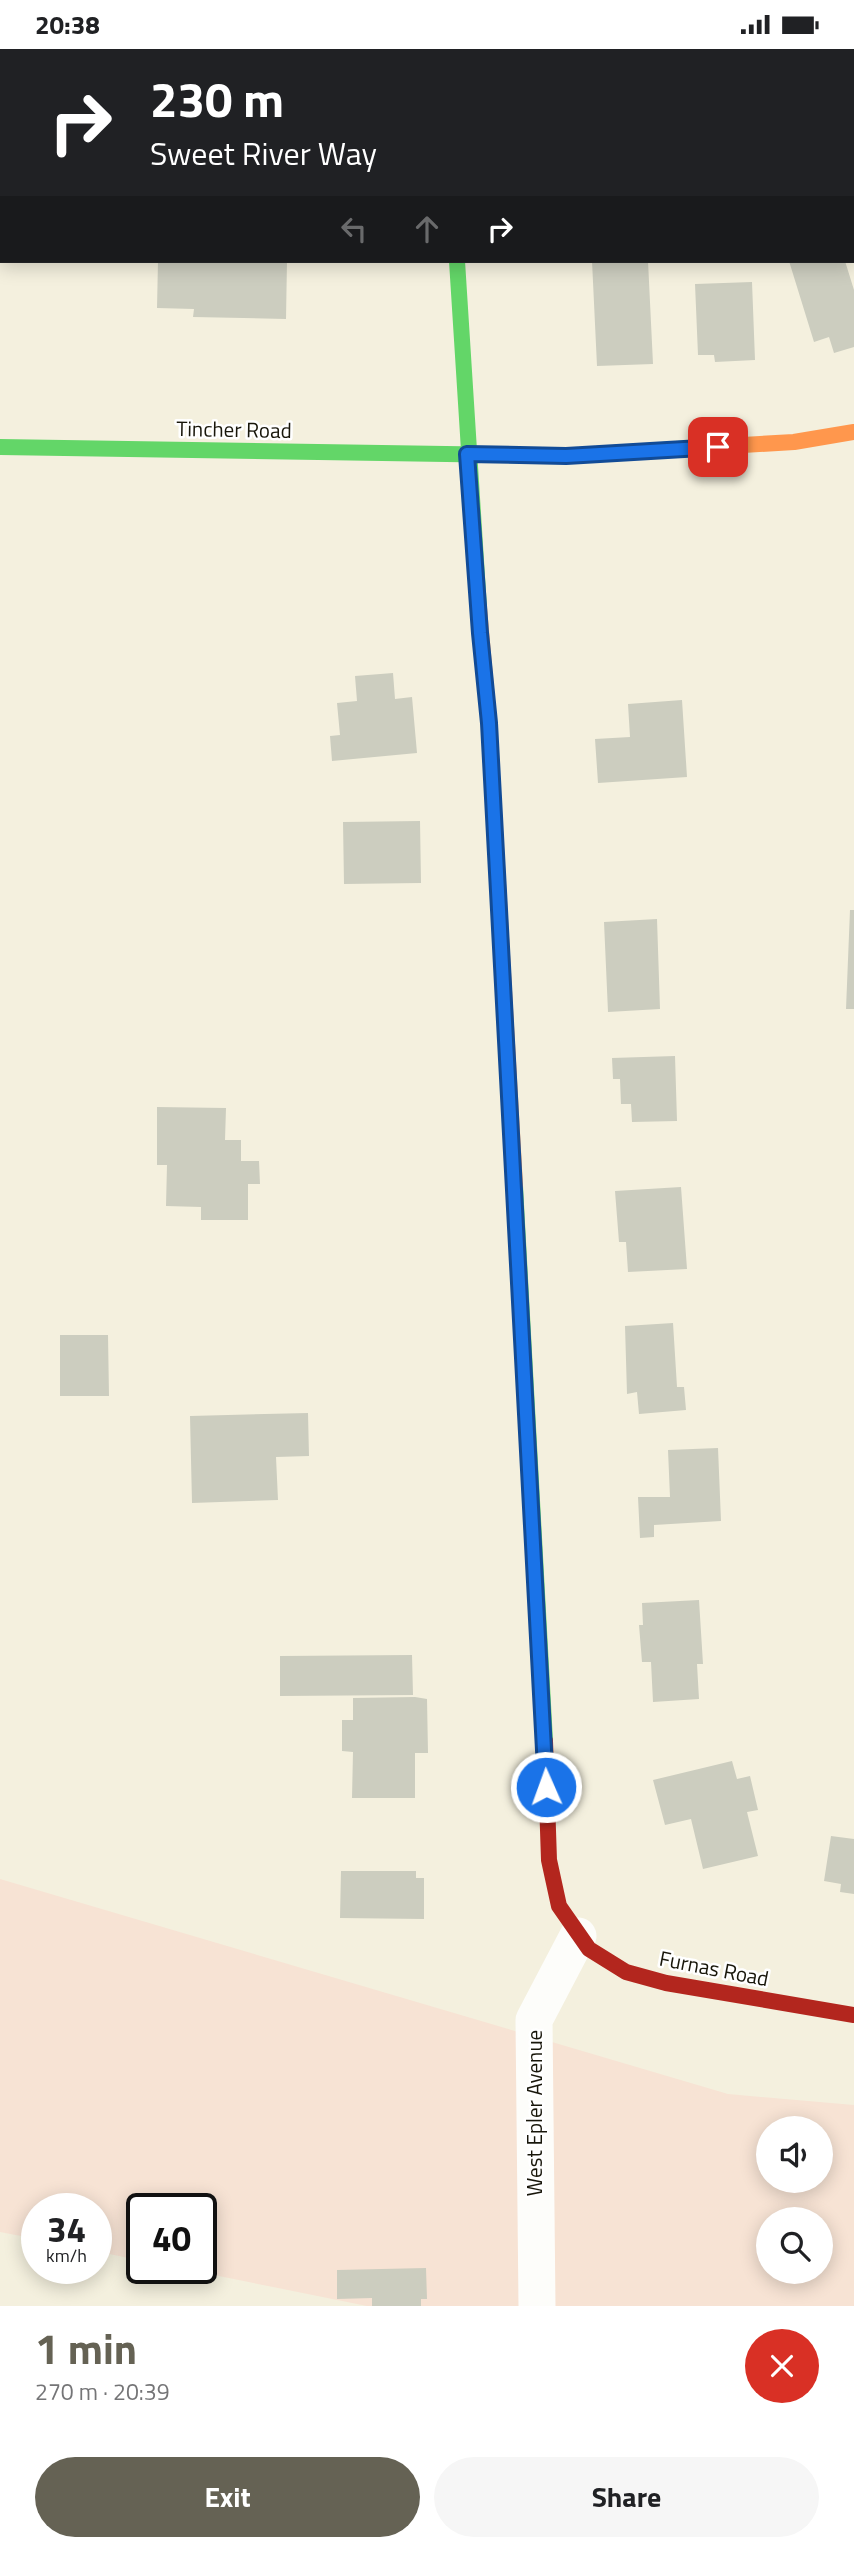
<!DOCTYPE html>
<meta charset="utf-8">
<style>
body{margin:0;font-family:"Titillium Web",sans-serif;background:#f6f6f6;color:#202124;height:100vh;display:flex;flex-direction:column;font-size:26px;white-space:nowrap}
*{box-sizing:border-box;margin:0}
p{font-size:23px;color:#757577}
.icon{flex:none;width:38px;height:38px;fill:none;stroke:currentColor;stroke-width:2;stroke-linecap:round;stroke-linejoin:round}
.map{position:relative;height:2257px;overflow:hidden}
.details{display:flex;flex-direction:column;background:#fff;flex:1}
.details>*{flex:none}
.guide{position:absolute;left:0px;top:0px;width:854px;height:214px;box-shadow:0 4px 18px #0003;background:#202124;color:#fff;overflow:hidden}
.fabs{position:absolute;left:756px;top:2067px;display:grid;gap:14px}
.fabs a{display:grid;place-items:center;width:77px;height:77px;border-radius:50%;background:#fff;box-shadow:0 4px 18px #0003;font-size:35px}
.speed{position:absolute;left:21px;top:2144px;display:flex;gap:14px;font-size:35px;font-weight:700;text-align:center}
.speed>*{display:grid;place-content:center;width:91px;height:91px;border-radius:50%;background:#fff;box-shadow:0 4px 18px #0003;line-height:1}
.speed small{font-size:18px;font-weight:400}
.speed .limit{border:4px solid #111;border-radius:10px;background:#fff;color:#111}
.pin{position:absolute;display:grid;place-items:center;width:60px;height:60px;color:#fff;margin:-30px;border-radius:14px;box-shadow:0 4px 10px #0006}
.me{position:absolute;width:77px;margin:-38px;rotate:358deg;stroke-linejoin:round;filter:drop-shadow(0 0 5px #0008)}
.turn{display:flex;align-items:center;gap:24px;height:147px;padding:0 35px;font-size:32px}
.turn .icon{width:91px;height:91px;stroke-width:2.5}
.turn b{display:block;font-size:49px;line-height:60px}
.lanes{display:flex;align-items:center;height:66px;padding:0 35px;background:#0003;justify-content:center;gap:35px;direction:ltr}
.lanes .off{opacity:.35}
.round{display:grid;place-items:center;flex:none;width:74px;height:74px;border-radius:37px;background:#f6f6f6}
.head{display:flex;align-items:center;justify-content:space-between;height:119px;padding:0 35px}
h1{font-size:42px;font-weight:700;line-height:52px;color:#656254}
.button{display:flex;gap:14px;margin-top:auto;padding:14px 35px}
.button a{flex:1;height:80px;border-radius:42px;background:#656254;color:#fff;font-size:28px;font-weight:700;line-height:80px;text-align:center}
.button a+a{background:#f6f6f6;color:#202124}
.status{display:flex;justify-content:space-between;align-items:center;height:49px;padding:0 35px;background:#fff;direction:ltr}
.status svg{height:19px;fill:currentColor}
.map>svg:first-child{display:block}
.green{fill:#f7e3d4;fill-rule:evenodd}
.building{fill:#cccdbf}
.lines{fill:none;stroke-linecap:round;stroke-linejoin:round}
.street{stroke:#fdfdfa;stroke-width:37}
.fast{stroke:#63d668;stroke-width:16}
.slow{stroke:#ff974d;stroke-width:16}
.jam{stroke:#b3261e;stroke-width:16}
.route-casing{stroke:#114b97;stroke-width:18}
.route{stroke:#1a73e8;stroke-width:12}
.labels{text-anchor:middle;stroke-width:5;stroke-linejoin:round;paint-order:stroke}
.street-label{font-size:21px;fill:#18160a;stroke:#fff}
</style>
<div class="status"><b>20:38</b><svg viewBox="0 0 49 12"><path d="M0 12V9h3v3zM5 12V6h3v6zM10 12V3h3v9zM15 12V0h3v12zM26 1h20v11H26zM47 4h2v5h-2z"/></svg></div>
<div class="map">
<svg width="854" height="2257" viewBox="0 0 854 2257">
<rect width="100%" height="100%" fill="#f4f0de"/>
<!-- green -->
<path class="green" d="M 0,1830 L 728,2045 L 854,2056 L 854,2257 L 367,2257 L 179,2219 L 201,2219 L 201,2160 L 142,2160 L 142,2212 L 96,2202 L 96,2160 L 37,2160 L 37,2190 L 0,2183 ZM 768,2079 L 821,2079 L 821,2132 L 768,2132 ZM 768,2170 L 821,2170 L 821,2222 L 768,2222 Z"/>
<!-- building -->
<path class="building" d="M 158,212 L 287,212 L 286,270 L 193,268 L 194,260 L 157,259 Z
M 592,212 L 648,212 L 653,315 L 597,317 Z
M 789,212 L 845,212 L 854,241 L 854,298 L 834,304 L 829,288 L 814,293 Z
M 752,233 L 755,311 L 715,313 L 714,306 L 698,306 L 695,235 Z
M 393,624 L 395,650 L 412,648 L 417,704 L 332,712 L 330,687 L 340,686 L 337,654 L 357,652 L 355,627 Z
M 682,651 L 687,728 L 598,734 L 595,690 L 630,688 L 628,655 Z
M 420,772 L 421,834 L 344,835 L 343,773 Z
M 850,861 L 854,861 L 854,960 L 846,960 Z
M 657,870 L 660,960 L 608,963 L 604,873 Z
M 675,1007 L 677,1072 L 632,1073 L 631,1055 L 621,1055 L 620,1030 L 613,1030 L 612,1009 Z
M 157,1058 L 226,1059 L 225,1091 L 241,1091 L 241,1112 L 259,1112 L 260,1135 L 248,1135 L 248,1171 L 201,1171 L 201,1158 L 166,1157 L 167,1116 L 157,1116 Z
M 681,1138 L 687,1220 L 628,1223 L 626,1193 L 619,1193 L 615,1142 Z
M 673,1274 L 677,1338 L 684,1338 L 686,1361 L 639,1365 L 637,1343 L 627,1345 L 625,1277 Z
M 60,1286 L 108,1286 L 109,1347 L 60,1347 Z
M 308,1364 L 309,1407 L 276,1408 L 278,1451 L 192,1454 L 190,1367 Z
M 718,1399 L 721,1472 L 654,1476 L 654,1488 L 640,1489 L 638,1448 L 670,1448 L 668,1401 Z
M 699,1551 L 703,1615 L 697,1615 L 699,1650 L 653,1653 L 651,1613 L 642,1613 L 639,1576 L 643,1576 L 642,1554 Z
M 412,1606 L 413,1646 L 280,1647 L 280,1607 Z
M 415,1648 L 427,1650 L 428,1704 L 415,1704 L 415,1749 L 352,1749 L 353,1703 L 342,1702 L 342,1671 L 353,1671 L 353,1649 Z
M 732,1712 L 737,1730 L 750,1727 L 758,1761 L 747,1763 L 758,1807 L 703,1820 L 691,1770 L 665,1776 L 653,1731 Z
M 831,1787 L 854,1790 L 854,1845 L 840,1843 L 841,1835 L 824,1832 Z
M 341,1822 L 416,1822 L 416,1829 L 424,1829 L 424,1870 L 340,1869 Z
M 426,2219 L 427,2250 L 421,2250 L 421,2257 L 372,2257 L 372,2249 L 337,2250 L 337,2221 Z"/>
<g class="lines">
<!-- street -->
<path class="street" d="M 445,0 L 445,2
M 537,2257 L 534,1971 L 578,1887"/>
<!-- fast -->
<path class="fast" d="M 457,212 L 479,559
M 0,398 L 566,407 L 726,397
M 515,1137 L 545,1692"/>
<!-- slow -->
<path class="slow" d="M 726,397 L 794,393 L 854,383
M 479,559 L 489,674 L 515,1137"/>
<!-- jam -->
<path class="jam" d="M 545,1692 L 549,1811 L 559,1857 L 589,1900 L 626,1923 L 666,1934 L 854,1966"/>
</g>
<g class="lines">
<defs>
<path id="route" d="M 546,1738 L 489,674 L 480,584 L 467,405 L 566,407 L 718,398"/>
</defs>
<!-- route casing -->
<use href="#route" class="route-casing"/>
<!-- route -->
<use href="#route" class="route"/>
</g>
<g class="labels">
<!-- street labels -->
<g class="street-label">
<text transform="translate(234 381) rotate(1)" y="7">Tincher Road</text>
<text transform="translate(714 1920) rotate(11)" y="7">Furnas Road</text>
<text transform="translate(535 2064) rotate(-90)" y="7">West Epler Avenue</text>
</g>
</g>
</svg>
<div class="fabs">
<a><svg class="icon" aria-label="sound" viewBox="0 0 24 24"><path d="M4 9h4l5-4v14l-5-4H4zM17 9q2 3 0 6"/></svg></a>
<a><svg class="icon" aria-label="search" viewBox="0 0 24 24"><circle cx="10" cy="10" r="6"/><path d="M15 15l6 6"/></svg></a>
</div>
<div class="speed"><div>34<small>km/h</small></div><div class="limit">40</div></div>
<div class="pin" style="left:718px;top:398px;background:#d93025"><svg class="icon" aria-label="arrive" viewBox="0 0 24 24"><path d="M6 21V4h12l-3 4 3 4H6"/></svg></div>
<svg class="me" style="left:546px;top:1738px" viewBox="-20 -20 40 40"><circle r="17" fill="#1a73e8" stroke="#fff" stroke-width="3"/><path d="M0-11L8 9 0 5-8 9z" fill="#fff"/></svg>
<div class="guide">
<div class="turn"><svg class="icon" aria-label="right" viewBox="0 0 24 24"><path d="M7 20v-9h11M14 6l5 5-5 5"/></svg><div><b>230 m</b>Sweet River Way</div></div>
<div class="lanes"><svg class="icon off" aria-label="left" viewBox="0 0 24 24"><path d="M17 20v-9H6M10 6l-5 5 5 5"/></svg><svg class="icon off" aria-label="ahead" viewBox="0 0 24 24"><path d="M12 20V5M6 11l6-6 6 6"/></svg><svg class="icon" aria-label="right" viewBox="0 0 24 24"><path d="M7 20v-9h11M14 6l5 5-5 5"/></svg></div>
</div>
</div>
<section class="details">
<div class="head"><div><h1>1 min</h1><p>270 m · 20:39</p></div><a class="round" style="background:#d93025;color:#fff"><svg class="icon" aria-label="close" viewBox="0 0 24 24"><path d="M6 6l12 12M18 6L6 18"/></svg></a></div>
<div class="button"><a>Exit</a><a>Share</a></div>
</section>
